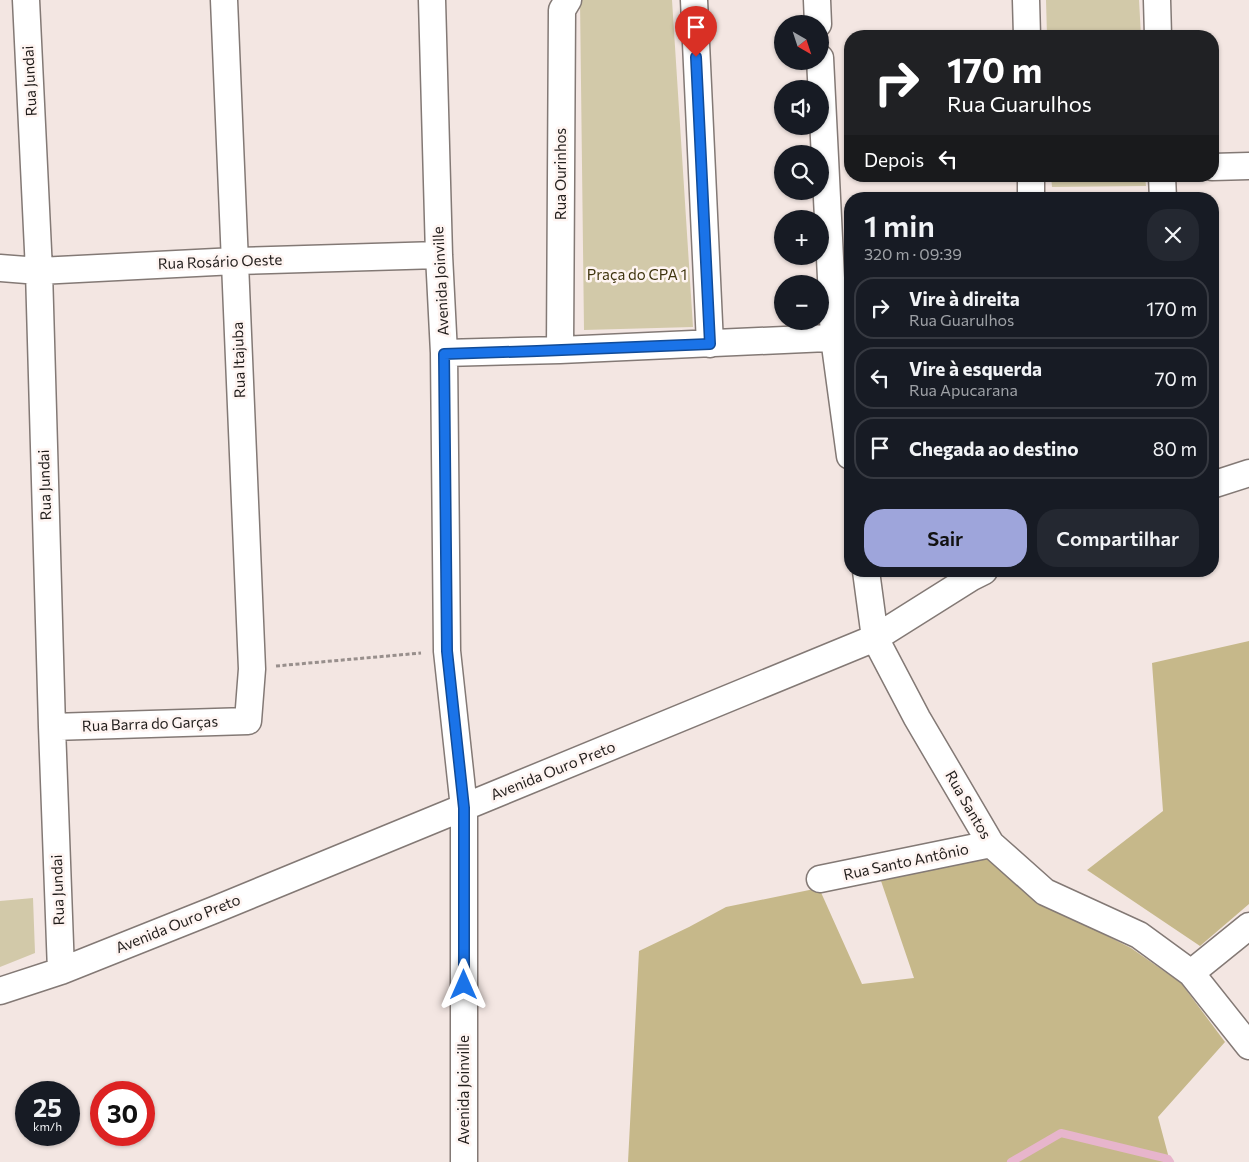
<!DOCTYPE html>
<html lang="pt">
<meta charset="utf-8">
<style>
body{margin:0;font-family:Commissioner,sans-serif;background:#242831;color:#f1f3f6;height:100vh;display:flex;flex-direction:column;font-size:19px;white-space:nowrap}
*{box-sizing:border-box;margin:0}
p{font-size:16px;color:#9ea1a6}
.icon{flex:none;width:28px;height:28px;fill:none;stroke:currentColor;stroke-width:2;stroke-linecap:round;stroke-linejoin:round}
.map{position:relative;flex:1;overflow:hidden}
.details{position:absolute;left:844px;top:192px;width:375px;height:385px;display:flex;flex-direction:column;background:#171b24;border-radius:20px;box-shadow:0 1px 4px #0004}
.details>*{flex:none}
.guide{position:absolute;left:844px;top:30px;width:375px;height:152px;border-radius:20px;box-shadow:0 1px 4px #0004;background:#202124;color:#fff;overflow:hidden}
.needle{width:32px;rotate:141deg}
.fabs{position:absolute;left:774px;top:15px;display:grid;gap:10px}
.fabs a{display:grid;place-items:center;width:55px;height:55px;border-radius:50%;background:#171b24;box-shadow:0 1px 4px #0004;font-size:25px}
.speed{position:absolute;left:15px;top:1081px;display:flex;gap:10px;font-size:25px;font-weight:700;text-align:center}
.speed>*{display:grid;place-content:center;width:65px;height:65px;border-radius:50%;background:#171b24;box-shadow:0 1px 4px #0004;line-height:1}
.speed small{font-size:12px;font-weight:400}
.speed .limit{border:8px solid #d22;background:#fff;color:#111}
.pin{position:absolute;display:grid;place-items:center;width:42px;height:42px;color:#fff;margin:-51px -21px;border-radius:50% 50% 50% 0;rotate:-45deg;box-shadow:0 0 5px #0007}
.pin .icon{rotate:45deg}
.me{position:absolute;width:55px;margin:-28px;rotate:0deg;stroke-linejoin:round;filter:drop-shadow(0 0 4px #0008)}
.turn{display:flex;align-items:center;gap:18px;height:105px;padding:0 20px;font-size:22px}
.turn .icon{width:65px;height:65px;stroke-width:2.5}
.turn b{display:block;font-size:35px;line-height:42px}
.then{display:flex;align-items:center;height:48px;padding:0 20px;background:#0003;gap:10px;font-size:19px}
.round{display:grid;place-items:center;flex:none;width:52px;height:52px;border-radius:20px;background:#242831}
.headline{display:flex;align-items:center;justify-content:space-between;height:85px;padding:0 20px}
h1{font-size:30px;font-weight:600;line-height:38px}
.cta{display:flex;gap:10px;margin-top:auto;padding:10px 20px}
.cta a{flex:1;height:58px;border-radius:20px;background:#9ea5db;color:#111;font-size:20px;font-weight:600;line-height:58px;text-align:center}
.cta a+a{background:#242831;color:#f1f3f6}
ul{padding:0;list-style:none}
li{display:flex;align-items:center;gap:15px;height:62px;margin:0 10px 8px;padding:0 10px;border:2px solid #363941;border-radius:20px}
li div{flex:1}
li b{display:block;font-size:19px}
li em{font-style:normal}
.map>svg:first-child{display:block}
.green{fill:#d2c9a9}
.forest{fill:#c6b88a}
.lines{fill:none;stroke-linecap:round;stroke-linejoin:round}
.stream{stroke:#e7b5cc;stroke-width:8}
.street-casing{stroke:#837975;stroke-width:29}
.path{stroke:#988f8c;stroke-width:3;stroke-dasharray:4 2.5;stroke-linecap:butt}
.street{stroke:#fff;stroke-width:26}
.route-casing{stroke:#114b97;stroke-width:12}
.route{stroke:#1a73e8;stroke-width:9}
.labels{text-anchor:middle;stroke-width:5;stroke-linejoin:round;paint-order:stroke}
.street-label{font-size:15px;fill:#211d1b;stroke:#fef4f1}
.park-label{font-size:15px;fill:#3f340e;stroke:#fef4f1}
</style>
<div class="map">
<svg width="1249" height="1162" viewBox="0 0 1249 1162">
<rect width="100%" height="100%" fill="#f3e6e2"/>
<!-- green -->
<path class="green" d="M 580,0 L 672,0 L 693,327 L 584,330 Z
M 1046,0 L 1139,0 L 1141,36 L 1047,36 Z
M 1051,176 L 1145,176 L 1146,186 L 1052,187 Z
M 33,898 L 35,953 L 0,967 L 0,901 Z"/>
<!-- forest -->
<path class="forest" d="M 1249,641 L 1249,904 L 1200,946 L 1087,870 L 1163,811 L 1152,663 Z
M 988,854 L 1038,901 L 1131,948 L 1181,983 L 1225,1042 L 1158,1117 L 1170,1162 L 628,1162 L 639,951 L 689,927 L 726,907 L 819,888 L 862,984 L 914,978 L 880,878 Z"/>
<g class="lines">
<!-- stream -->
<path class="stream" d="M 1011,1162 L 1061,1133 L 1168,1159 L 1170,1162"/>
<defs>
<path id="street" d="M 26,0 L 39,271 L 52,727 L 61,971
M 432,0 L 439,255 L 444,353 L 447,651 L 464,808 L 464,1162
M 694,0 L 710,344
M 817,0 L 818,24
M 1026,0 L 1027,36
M 1157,0 L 1158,36
M 820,58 L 834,338 L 850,456
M 1212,167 L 1249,166
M 1031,176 L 1031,199
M 1162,176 L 1163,199
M 0,268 L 39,271 L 235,261 L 439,255
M 560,350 L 562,10 L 568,0
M 444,353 L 560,350 L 850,337
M 1212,485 L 1249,473
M 866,571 L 875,638 L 917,718 L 991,844 L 1045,892 L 1139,935 L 1191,973 L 1249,1046
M 52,727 L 248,721 L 252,669 L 224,0
M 820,879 L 991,844
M 1191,973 L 1249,926
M 0,991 L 61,971 L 214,910 L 875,638 L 972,577 L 984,571"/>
</defs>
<!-- street casing -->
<use href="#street" class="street-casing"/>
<!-- path -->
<path class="path" d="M 276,666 L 421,653"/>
<!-- street -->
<use href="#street" class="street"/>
</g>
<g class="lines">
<defs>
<path id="route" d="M 464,985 L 464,808 L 447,651 L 444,354 L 537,351 L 710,344 L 696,57"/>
</defs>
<!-- route casing -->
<use href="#route" class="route-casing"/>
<!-- route -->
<use href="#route" class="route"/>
</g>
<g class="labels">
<!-- street labels -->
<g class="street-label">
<text transform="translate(30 81) rotate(-93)" y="5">Rua Jundai</text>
<text transform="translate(561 174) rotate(-90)" y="5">Rua Ourinhos</text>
<text transform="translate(220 262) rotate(-2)" y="5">Rua Rosário Oeste</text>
<text transform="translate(441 281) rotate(-93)" y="5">Avenida Joinville</text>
<text transform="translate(239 360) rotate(-92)" y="5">Rua Itajuba</text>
<text transform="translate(45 485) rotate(-92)" y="5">Rua Jundai</text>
<text transform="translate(150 724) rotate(-2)" y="5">Rua Barra do Garças</text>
<text transform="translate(553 771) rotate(-22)" y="5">Avenida Ouro Preto</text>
<text transform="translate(968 805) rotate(60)" y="5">Rua Santos</text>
<text transform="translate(906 862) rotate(-12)" y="5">Rua Santo Antônio</text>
<text transform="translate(58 890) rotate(-92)" y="5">Rua Jundai</text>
<text transform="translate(178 924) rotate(-22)" y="5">Avenida Ouro Preto</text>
<text transform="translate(464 1090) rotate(-90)" y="5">Avenida Joinville</text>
</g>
<!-- park labels -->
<g class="park-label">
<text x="637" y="280">Praça do CPA 1</text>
</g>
</g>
</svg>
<div class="fabs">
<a><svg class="needle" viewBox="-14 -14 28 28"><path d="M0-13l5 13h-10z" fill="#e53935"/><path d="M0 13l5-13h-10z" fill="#9ea1a6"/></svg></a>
<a><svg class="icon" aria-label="sound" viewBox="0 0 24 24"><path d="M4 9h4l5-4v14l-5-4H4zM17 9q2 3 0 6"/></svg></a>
<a><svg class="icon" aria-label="search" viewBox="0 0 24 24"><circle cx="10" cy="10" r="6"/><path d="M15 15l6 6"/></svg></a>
<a>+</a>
<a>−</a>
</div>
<div class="speed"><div>25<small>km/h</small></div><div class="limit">30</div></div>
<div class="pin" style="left:696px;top:57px;background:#d93025"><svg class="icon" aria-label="arrive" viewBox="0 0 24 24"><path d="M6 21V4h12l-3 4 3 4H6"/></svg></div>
<svg class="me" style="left:464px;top:985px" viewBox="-20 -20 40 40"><path d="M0-17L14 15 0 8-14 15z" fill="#1a73e8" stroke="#fff" stroke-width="4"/></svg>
<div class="guide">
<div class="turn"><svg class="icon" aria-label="right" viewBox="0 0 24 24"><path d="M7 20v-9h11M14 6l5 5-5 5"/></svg><div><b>170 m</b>Rua Guarulhos</div></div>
<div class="then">Depois<svg class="icon" aria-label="left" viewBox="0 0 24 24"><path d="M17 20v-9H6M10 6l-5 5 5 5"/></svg></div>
</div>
<section class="details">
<div class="headline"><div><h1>1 min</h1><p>320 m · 09:39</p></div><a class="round"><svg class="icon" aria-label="close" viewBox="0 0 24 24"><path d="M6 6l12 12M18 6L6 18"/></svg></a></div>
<ul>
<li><svg class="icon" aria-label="right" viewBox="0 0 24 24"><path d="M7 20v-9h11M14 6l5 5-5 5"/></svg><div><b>Vire à direita</b><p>Rua Guarulhos</p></div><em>170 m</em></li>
<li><svg class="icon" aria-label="left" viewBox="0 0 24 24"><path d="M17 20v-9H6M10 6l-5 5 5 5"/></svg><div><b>Vire à esquerda</b><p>Rua Apucarana</p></div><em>70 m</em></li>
<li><svg class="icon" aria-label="arrive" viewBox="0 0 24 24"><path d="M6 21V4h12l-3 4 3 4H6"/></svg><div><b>Chegada ao destino</b></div><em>80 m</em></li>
</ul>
<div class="cta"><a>Sair</a><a>Compartilhar</a></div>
</section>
</div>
